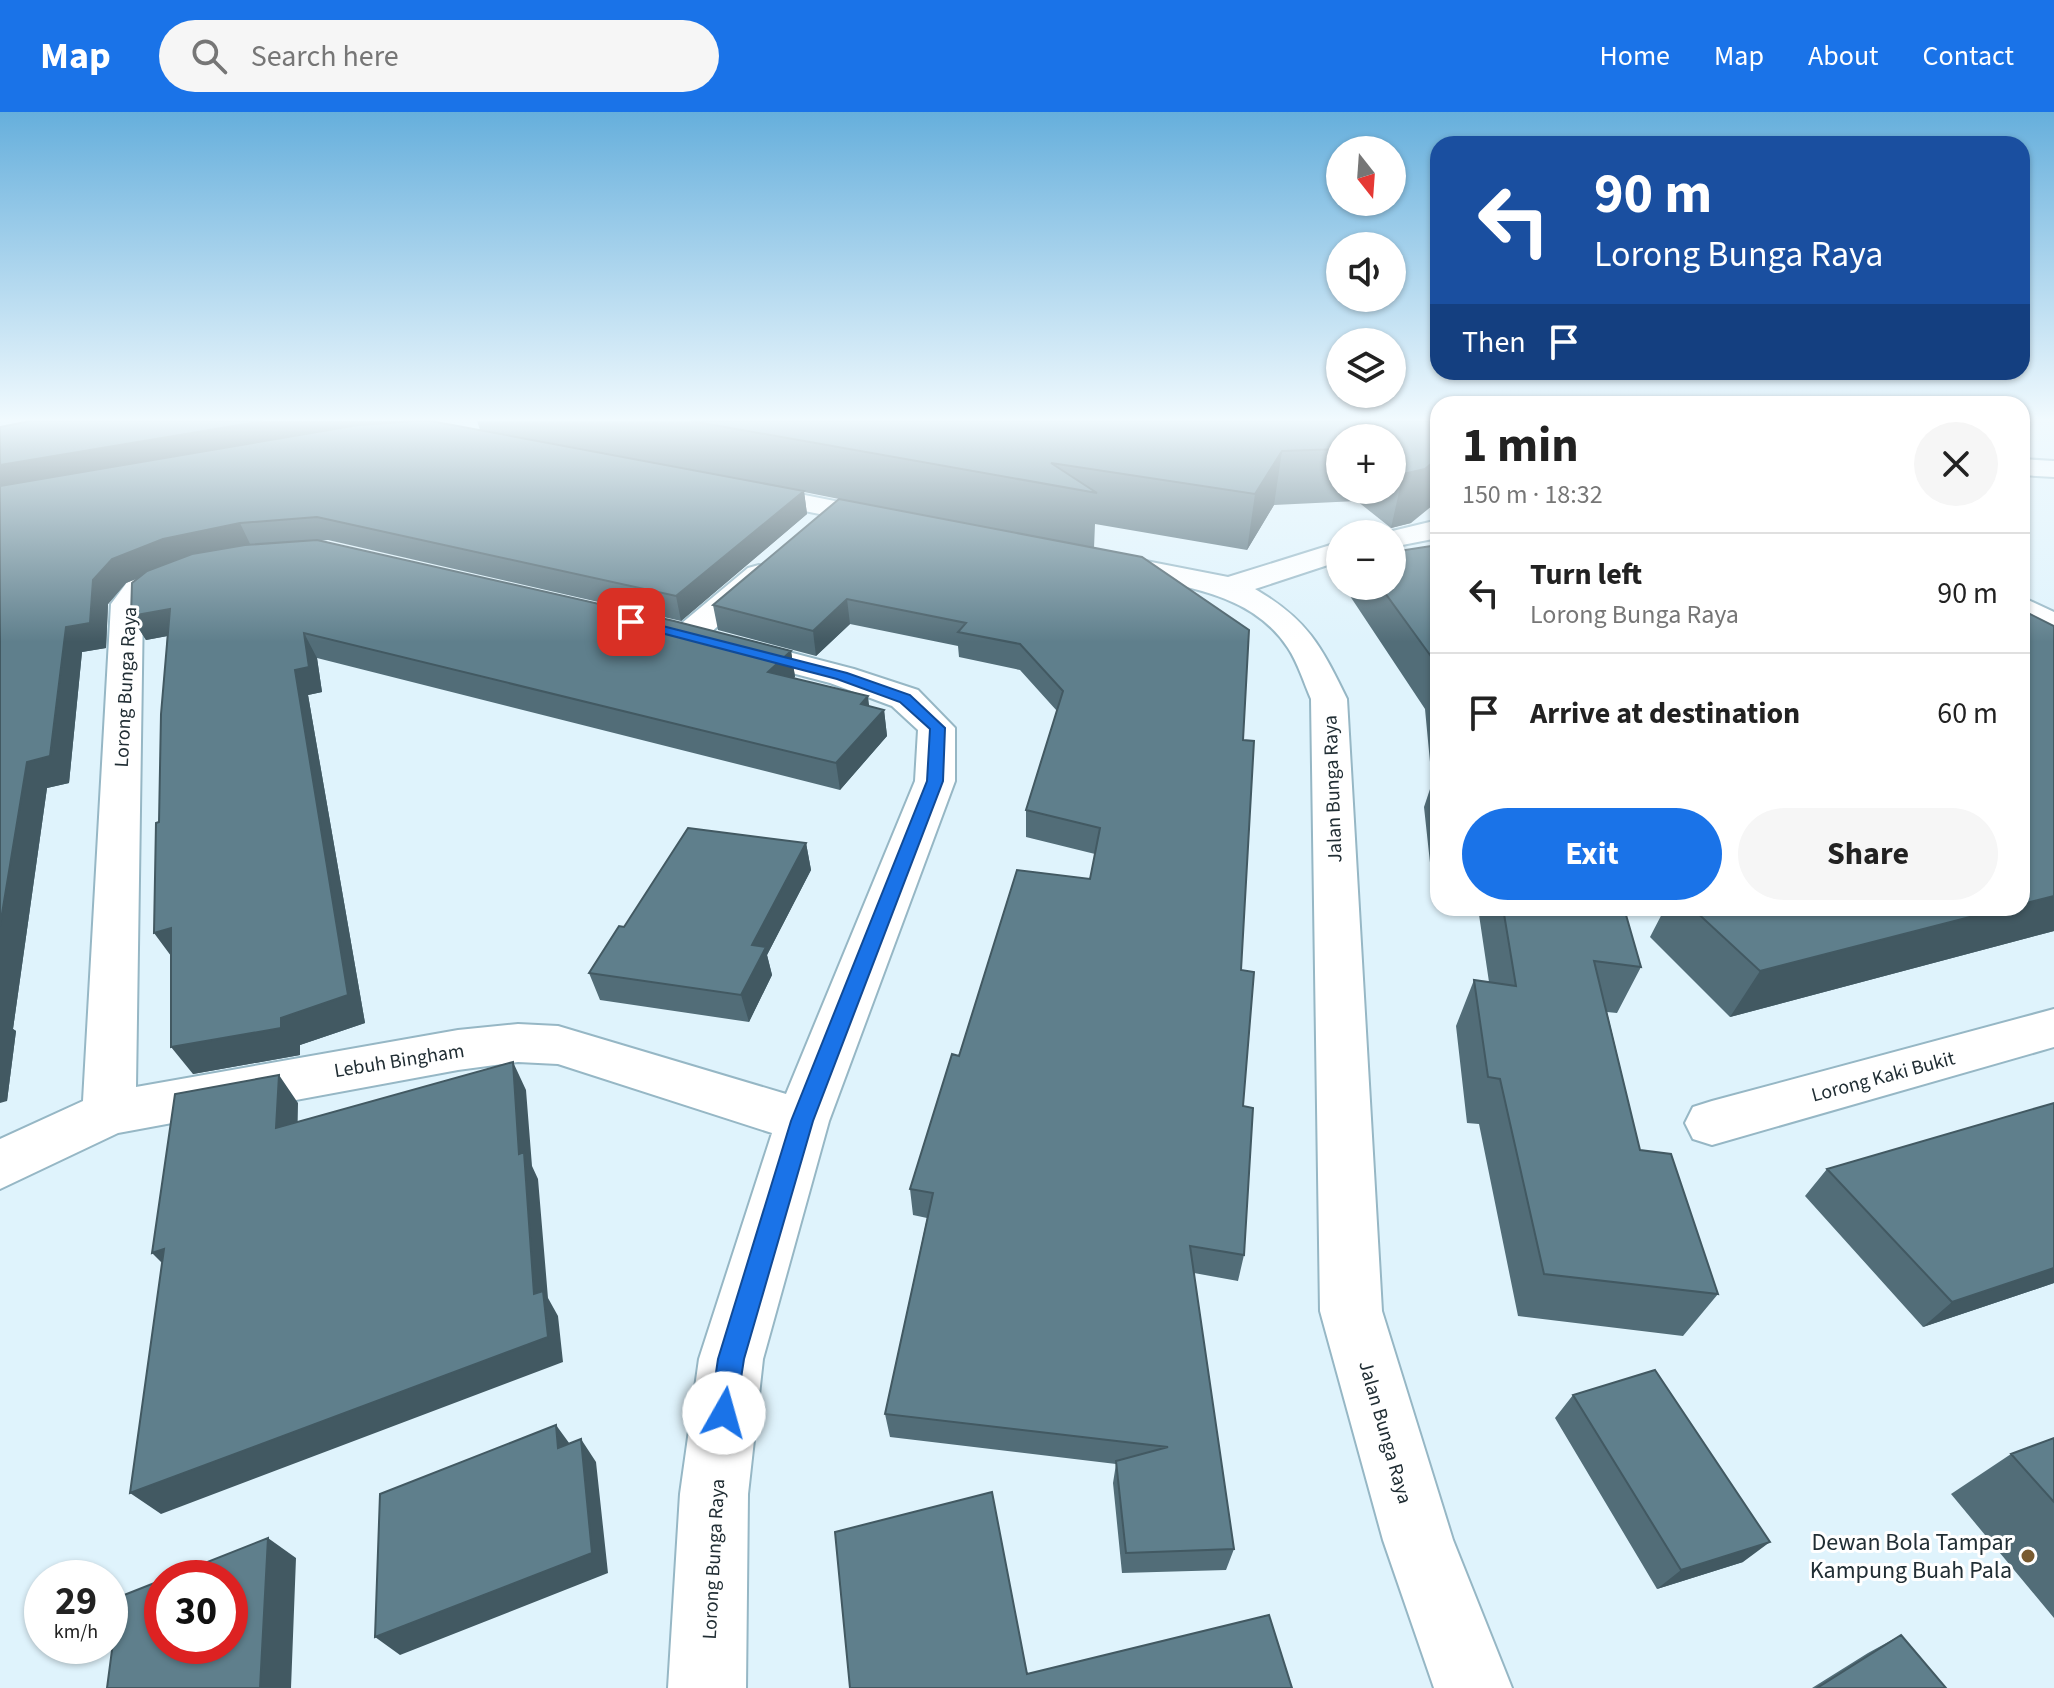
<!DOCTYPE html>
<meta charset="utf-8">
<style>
body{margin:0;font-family:"Source Sans 3",sans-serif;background:#f6f6f6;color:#222;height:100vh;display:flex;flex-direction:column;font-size:30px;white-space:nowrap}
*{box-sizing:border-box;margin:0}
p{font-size:26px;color:#767676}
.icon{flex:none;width:44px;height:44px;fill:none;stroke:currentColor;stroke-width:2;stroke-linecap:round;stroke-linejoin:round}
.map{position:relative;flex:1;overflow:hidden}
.drawer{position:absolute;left:1430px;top:284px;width:600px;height:520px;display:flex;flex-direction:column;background:#fff;border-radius:24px;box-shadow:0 2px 6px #0004}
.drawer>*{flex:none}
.banner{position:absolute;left:1430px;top:24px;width:600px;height:244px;border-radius:24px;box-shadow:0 2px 6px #0004;background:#1a4fa0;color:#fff;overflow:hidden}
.needle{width:52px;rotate:163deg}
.tools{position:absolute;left:1326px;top:24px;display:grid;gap:16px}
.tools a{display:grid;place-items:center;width:80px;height:80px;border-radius:50%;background:#fff;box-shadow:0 2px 6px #0004;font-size:40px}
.speed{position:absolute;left:24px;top:1448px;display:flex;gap:16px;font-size:40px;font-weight:700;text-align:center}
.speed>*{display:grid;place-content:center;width:104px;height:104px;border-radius:50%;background:#fff;box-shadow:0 2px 6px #0004;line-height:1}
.speed small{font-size:20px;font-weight:400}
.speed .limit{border:12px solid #d22;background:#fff;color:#111}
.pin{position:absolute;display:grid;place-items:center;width:68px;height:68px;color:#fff;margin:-34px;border-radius:16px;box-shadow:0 4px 12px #0006}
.me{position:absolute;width:88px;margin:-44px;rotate:7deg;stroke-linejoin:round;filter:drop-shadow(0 0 6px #0008)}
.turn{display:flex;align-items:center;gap:28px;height:168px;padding:0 32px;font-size:36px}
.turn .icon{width:104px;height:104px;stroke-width:2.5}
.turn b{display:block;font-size:56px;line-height:68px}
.then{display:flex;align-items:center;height:76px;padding:0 32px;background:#0003;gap:16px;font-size:30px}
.round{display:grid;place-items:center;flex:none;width:84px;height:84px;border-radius:42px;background:#f6f6f6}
.summary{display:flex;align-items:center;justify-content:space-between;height:136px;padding:0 32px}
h1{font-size:48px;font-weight:700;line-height:60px}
.button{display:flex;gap:16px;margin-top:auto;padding:16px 32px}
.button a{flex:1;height:92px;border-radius:48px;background:#1a73e8;color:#fff;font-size:32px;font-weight:700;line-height:92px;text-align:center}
.button a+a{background:#f6f6f6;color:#222}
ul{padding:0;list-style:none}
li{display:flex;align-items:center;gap:24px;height:120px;padding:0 32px;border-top:2px solid #e0e0e0}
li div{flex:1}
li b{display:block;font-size:30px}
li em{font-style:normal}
header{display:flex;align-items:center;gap:48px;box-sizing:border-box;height:112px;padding:0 40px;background:#1a73e8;color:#fff}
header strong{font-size:38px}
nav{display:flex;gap:44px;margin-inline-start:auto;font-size:28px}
.search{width:560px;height:72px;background:#f6f6f6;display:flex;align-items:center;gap:20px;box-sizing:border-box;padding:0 28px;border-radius:44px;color:#767676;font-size:30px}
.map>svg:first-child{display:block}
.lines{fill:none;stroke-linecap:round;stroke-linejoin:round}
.street-casing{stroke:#96b7c5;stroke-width:4}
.street{fill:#fff;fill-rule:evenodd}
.wall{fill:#526d78;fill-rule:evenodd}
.shaded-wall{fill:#425962}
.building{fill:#5f7f8c;stroke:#425962;stroke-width:2}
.route{fill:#1a73e8;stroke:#114b97;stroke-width:2}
.poi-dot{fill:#795b30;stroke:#fff;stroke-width:3}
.labels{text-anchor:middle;stroke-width:6;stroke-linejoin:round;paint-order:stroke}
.street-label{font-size:20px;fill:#212e34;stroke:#fff}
.near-poi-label{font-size:24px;fill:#212e34;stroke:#fff;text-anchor:end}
</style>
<header>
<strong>Map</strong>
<div class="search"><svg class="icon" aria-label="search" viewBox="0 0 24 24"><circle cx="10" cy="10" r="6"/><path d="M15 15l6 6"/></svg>Search here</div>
<nav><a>Home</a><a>Map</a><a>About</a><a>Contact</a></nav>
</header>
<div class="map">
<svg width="2054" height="1576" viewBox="0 0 2054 1576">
<rect width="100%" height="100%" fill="#dff3fc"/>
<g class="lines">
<defs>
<path id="street" d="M 2022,347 L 2054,349 L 2054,365 L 2022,363 Z
M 749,372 L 885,399 L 895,401 L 899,407 L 895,413 L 885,415 L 739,386 L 736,380 L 739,374 Z
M 1438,408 L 1438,426 L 1392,435 L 1392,422 L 1380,422 Z
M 1340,430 L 1340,449 L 1255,477 C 1308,508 1321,534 1347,587 L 1382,1199 L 1453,1428 L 1512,1576 L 1434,1576 L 1383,1428 L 1320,1199 L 1311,587 C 1304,571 1298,551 1288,536 C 1247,473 1165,474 1099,457 L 1095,451 L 1099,445 L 1110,442 L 1228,465 Z
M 184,451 L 195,454 L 199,460 L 195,466 L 150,483 L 143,492 L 136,975 L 458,918 L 518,912 L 558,914 L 786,982 L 915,669 L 918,618 L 892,594 L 830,571 L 723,543 L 718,536 L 723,529 L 735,526 L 854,557 L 918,578 L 955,616 L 955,669 L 829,1009 L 763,1247 L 748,1382 L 746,1576 L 668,1576 L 680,1382 L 699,1247 L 772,1021 L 558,952 L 518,950 L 458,958 L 118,1021 L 0,1077 L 0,1027 L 83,989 L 111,492 L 128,469 Z
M 759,453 L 770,456 L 774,462 L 770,468 L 700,530 L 688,533 L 676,530 L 672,523 L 676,516 L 748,456 Z
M 2022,485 L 2054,500 L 2054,523 L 2022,508 Z
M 2054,897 L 2054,935 L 1712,1033 L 1693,1027 L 1685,1011 L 1693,995 L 1712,989 Z"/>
</defs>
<!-- street casing -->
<use href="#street" class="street-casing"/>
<!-- street -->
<use href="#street" class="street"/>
</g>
<!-- wall -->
<path class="wall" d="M 477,309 L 1438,309 L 1411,411 L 1391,416 L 1357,389 L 1274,393 L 1247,438 L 1095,412 L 1094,436 L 1243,628 L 1241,858 L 1244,1143 L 1238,1169 L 1194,1161 L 1234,1437 L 1226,1458 L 1122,1461 L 1113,1371 L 1116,1352 L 890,1325 L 885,1302 L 927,1106 L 913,1103 L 910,1077 L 959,944 L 1090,767 L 1095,742 L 1026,725 L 1026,698 L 1057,599 L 1020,558 L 959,545 L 958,534 L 850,512 L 816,544 L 718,518 L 713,493 L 839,387 L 804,380 L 807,402 L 681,509 L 328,428 L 318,429 L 791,539 L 795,565 L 793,566 L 869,594 L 884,598 L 887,624 L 840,678 L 317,546 L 322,580 L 308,583 L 365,911 L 300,933 L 300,943 L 193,962 L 171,843 L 159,710 L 167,524 L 146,528 L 131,504 L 139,466 L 126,471 L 108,492 L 106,536 L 82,540 L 69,671 L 47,676 L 13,917 L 16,919 L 7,989 L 0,315 L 480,318 ZM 1340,326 L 1392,326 L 1392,378 L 1340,378 Z
M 1438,433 L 1438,760 L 1431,760 L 1424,695 L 1432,671 L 1425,597 L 1350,484 L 1352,474 L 1392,474 Z
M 2054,514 L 2054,819 L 1730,905 L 1650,825 L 1665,796 L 2022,796 Z
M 806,731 L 811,758 L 767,843 L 772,863 L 749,910 L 600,888 L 589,861 L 624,815 Z
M 1478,796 L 1624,796 L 1641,855 L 1617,901 L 1607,900 L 1640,1038 L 1718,1182 L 1683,1224 L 1518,1204 L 1479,1012 L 1467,1011 L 1456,914 L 1474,868 L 1489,870 Z
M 1827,1057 L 2054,1171 L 1923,1215 L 1805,1084 Z
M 1573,1283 L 1743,1450 L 1657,1477 L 1555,1306 Z
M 2054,1326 L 2054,1506 L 1951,1382 L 2011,1342 Z
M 1901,1523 L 1946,1576 L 1812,1576 L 1868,1541 Z"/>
<!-- shaded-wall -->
<path class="shaded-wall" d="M 264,309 L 421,309 L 0,377 L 0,353 Z
M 1282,339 L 1274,393 L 1247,438 L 1255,382 Z
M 1438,346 L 1438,389 L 1411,411 L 1391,416 L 1403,362 Z
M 804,379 L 807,402 L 681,509 L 676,484 Z
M 240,411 L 251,434 L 176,450 L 126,471 L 108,492 L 106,536 L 82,540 L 69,671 L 47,676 L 13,917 L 16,919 L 7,989 L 0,991 L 0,814 L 27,650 L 66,515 L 93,468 L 112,447 L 163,427 Z
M 847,487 L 850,512 L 816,544 L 813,519 Z
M 170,497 L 184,521 L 146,528 L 131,504 Z
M 304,521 L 317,546 L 322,580 L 308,583 L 365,911 L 300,933 L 300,943 L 193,962 L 171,935 Z
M 791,539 L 795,565 L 773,586 L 768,560 Z
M 868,584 L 871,610 L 861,592 Z
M 884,598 L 887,624 L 840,678 L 836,651 Z
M 806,731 L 811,758 L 767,843 L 772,863 L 749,910 L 741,883 L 752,833 Z
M 2054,784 L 2054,819 L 1730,905 L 1760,859 L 2005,796 L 2022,796 L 2022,792 Z
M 171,816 L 174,848 L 154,821 Z
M 513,950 L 526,978 L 532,1054 L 538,1067 L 548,1186 L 558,1204 L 563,1250 L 161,1402 L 130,1381 L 534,1182 L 519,1042 Z
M 279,963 L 298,991 L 297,1043 L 276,1016 Z
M 164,1137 L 178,1167 L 152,1141 Z
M 2054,1156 L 2054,1171 L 1923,1215 L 1952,1190 Z
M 556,1313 L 572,1335 L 558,1336 Z
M 581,1327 L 596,1350 L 608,1461 L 400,1543 L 375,1525 Z
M 268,1426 L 296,1446 L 291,1576 L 260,1576 Z
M 1770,1430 L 1743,1450 L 1657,1477 L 1681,1458 Z"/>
<!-- building -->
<path class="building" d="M 30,309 L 264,309 L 0,353 L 0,315 Z
M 415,309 L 431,309 L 804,379 L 676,484 L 317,405 L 240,411 L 163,427 L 112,447 L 93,468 L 90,511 L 66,515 L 50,644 L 27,650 L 0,814 L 0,374 L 358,313 Z
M 691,309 L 1438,309 L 1438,346 L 1425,357 L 1403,362 L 1392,354 L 1392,326 L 1340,326 L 1340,337 L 1282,339 L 1255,382 L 1051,351 L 1097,381 Z
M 839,387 L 1142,445 L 1249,518 L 1243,628 L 1254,629 L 1241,858 L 1254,860 L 1243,994 L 1253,996 L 1244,1143 L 1190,1134 L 1234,1437 L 1126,1441 L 1116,1349 L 1168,1335 L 885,1302 L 933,1081 L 910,1077 L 952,942 L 959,944 L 1017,758 L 1090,767 L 1100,716 L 1026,698 L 1063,579 L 1020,532 L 958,520 L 966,511 L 847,487 L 813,519 L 713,493 Z
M 317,428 L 674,509 L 791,539 L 768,560 L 868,584 L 861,592 L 884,598 L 836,651 L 304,521 L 309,555 L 295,558 L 348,883 L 281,906 L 281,916 L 171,935 L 171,816 L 154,821 L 156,711 L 159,710 L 161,602 L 170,497 L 131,504 L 132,471 L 147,459 L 192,442 L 245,433 Z
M 1438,433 L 1438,557 L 1438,554 L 1380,474 L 1392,474 L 1392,440 Z
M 2022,498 L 2054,514 L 2054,784 L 2022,792 Z
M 688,716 L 806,731 L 752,833 L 766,835 L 741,883 L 589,861 L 619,814 L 624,815 Z
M 1503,796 L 1624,796 L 1641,855 L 1594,849 L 1640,1038 L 1671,1042 L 1718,1182 L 1544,1162 L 1500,967 L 1488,965 L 1474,868 L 1516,874 Z
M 1692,796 L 2005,796 L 1760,859 Z
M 513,950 L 519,1042 L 524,1040 L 534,1182 L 543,1179 L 548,1225 L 130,1381 L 164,1137 L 152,1141 L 175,982 L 279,963 L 276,1016 Z
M 2054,991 L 2054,1156 L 1952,1190 L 1827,1057 Z
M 1655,1258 L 1770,1430 L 1681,1458 L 1573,1283 Z
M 556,1313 L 558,1336 L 581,1327 L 592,1441 L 375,1525 L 380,1382 Z
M 2054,1326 L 2054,1390 L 2011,1342 Z
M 992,1380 L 1027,1562 L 1269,1503 L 1292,1576 L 850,1576 L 835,1420 Z
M 268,1426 L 260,1576 L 107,1576 L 119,1485 L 162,1468 L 162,1534 L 230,1534 L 230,1466 L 167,1466 Z
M 1901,1523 L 1946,1576 L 1817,1576 Z"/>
<!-- sky -->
<linearGradient id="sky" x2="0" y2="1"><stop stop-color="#66afdc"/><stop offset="0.58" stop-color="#f1fafe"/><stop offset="1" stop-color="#f1fafe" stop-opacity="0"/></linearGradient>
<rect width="2054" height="530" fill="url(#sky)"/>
<!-- route -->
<path class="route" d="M 631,506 L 847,561 L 910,583 L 945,616 L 943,669 L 813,1009 L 744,1247 L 734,1311 L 724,1315 L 714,1311 L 710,1301 L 718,1247 L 791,1009 L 927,669 L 930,617 L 900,590 L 837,567 L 627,512 L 625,510 Z"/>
<!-- markers -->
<circle class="poi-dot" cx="2028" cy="1444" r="8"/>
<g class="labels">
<!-- street labels -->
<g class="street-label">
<text transform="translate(125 575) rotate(-87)" y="7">Lorong Bunga Raya</text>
<text transform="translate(1332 677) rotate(-92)" y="7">Jalan Bunga Raya</text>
<text transform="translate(399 948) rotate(-9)" y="7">Lebuh Bingham</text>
<text transform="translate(1883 964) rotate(-15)" y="7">Lorong Kaki Bukit</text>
<text transform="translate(1386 1320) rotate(74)" y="7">Jalan Bunga Raya</text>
<text transform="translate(713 1447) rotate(-87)" y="7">Lorong Bunga Raya</text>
</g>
<!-- near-poi labels -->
<g class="near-poi-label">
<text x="2012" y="1438">Dewan Bola Tampar<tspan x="2012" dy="28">Kampung Buah Pala</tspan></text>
</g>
</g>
</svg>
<div class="tools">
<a><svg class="needle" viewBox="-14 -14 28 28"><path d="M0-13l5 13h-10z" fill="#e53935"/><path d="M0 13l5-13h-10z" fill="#767676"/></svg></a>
<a><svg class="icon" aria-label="sound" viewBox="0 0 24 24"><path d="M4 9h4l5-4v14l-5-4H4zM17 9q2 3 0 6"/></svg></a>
<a><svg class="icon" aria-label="layers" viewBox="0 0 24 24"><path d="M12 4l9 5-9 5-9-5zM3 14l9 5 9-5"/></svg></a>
<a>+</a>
<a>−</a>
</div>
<div class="speed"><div>29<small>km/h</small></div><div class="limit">30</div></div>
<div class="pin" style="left:631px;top:510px;background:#d93025"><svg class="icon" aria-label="arrive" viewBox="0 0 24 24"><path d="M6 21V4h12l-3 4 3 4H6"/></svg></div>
<svg class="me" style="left:724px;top:1301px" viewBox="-20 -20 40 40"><circle r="19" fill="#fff"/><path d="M0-13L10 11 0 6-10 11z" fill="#1a73e8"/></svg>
<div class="banner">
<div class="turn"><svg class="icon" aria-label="left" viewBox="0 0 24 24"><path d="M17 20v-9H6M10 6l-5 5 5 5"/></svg><div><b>90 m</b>Lorong Bunga Raya</div></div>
<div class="then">Then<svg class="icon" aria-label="arrive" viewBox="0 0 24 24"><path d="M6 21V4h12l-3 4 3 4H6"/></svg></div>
</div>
<section class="drawer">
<div class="summary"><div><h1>1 min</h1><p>150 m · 18:32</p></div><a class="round"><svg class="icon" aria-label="close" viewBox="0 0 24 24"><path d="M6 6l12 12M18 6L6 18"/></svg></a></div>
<ul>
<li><svg class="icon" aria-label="left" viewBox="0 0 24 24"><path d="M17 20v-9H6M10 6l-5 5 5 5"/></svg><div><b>Turn left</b><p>Lorong Bunga Raya</p></div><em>90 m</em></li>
<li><svg class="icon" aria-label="arrive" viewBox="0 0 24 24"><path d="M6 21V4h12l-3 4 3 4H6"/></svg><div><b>Arrive at destination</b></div><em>60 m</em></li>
</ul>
<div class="button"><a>Exit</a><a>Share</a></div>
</section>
</div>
